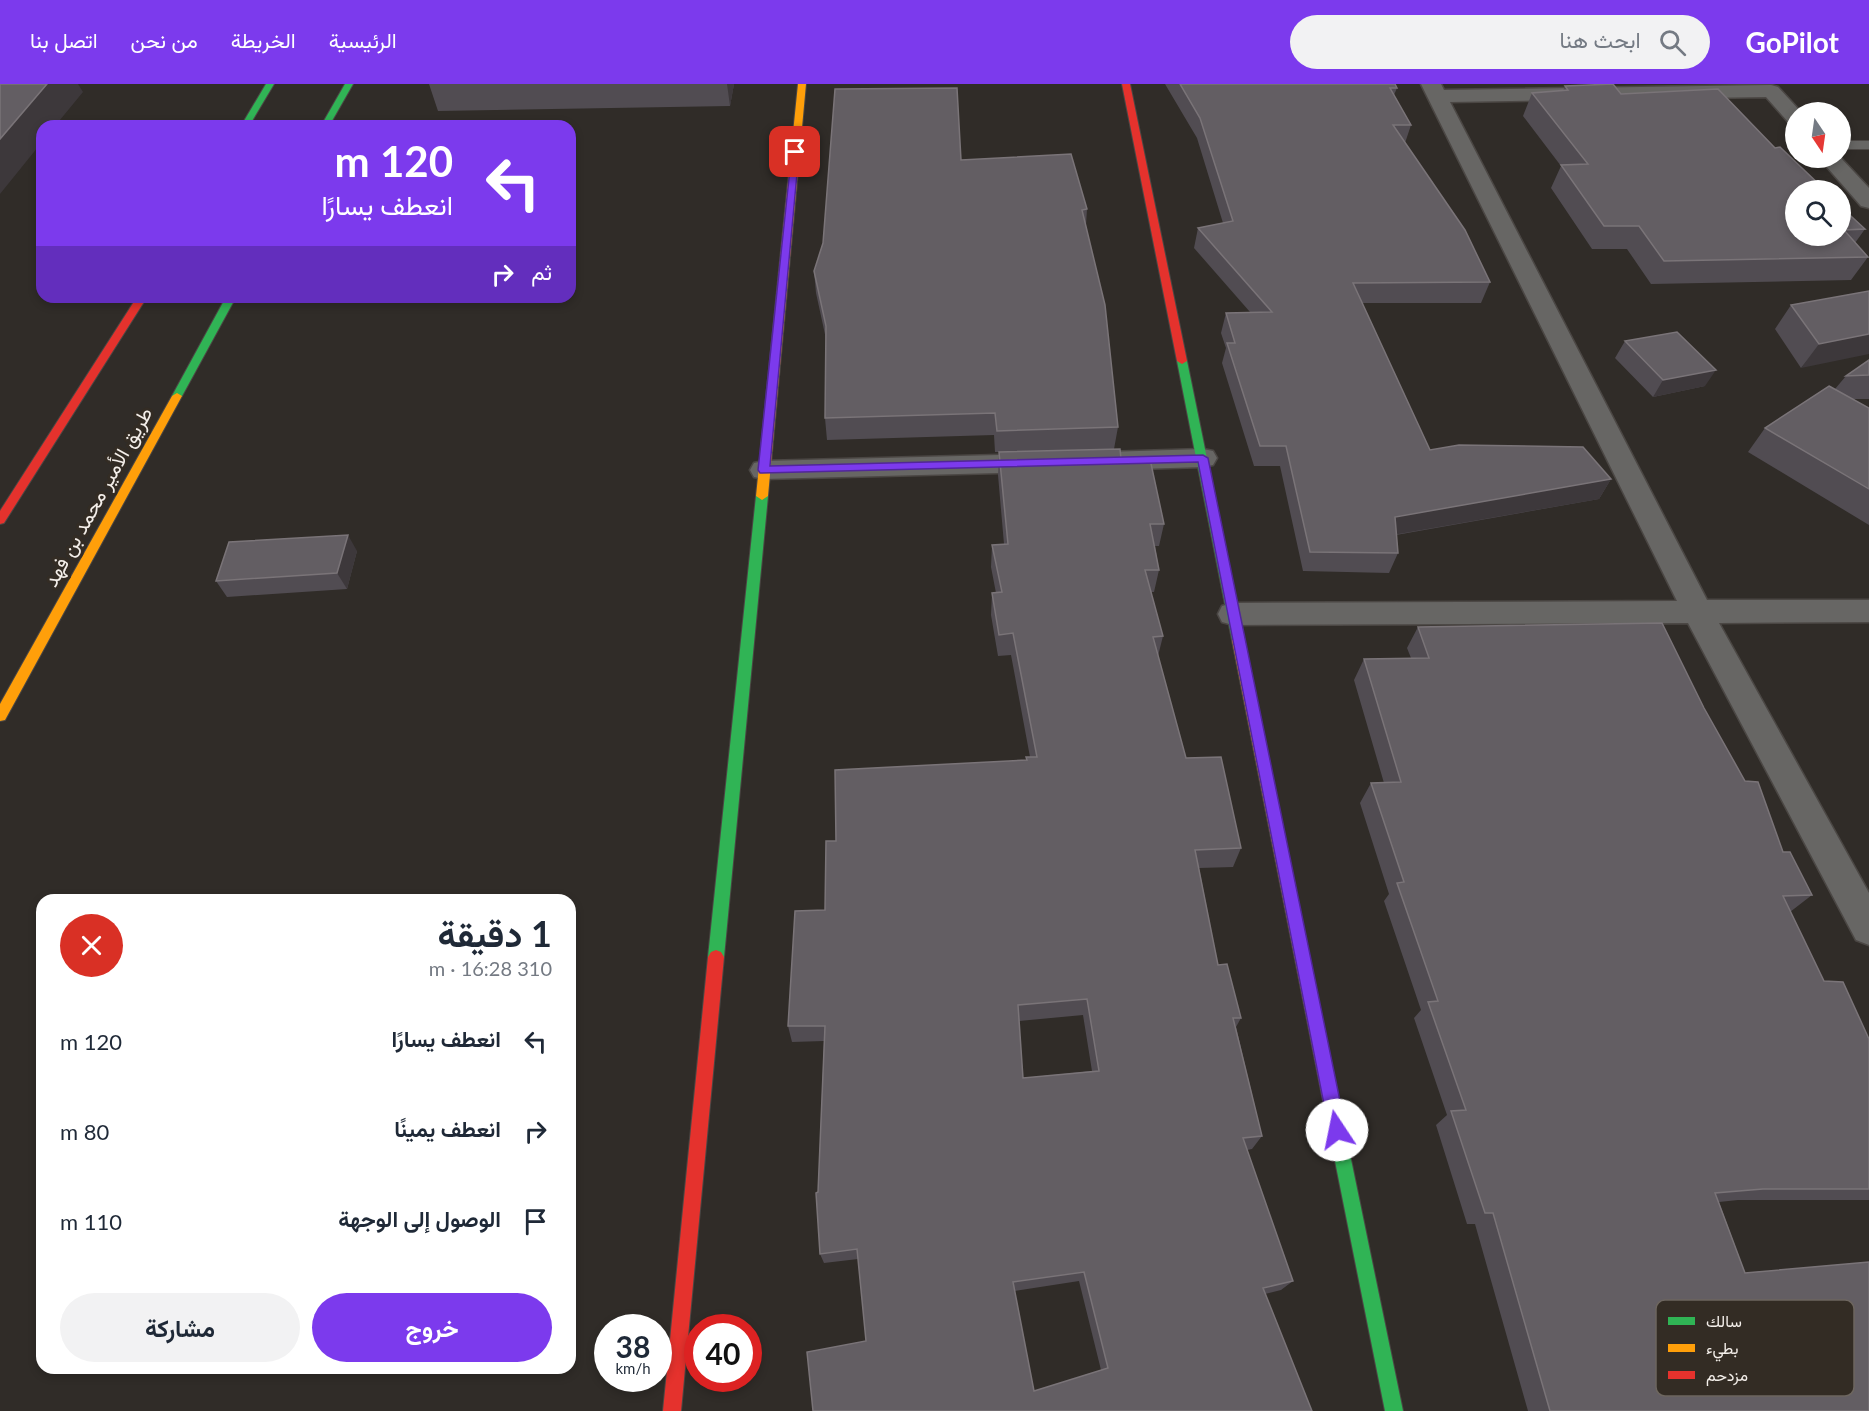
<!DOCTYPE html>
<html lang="ar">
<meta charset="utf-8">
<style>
body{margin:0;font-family:Lato,Vazirmatn,sans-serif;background:#f2f2f3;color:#1f2937;direction:rtl;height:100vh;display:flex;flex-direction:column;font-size:22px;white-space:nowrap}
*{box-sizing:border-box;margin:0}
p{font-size:20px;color:#747a83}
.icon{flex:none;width:33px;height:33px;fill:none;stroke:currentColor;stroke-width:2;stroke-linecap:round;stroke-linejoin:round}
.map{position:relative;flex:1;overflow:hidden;direction:ltr}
.drawer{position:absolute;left:36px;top:810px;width:540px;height:480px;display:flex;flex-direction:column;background:#fff;border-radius:18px;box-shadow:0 3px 9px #0003;direction:rtl}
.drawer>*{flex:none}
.top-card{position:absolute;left:36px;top:36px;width:540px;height:183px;border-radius:18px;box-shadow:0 3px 9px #0003;direction:rtl;background:#7c3aed;color:#fff;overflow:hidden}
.needle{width:39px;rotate:167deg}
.buttons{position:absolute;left:1785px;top:18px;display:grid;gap:12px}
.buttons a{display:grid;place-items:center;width:66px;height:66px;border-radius:50%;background:#fff;box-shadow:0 3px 9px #0003;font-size:30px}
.speed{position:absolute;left:594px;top:1230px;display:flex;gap:12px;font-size:30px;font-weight:700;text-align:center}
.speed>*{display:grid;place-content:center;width:78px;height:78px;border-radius:50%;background:#fff;box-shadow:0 3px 9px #0003;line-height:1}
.speed small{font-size:15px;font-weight:400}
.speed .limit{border:9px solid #d22;background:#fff;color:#111}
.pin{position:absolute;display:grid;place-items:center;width:51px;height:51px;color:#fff;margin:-26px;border-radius:12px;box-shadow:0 3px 9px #0006}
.me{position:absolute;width:66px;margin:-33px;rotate:349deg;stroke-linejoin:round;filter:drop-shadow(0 0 4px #0008)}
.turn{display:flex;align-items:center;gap:21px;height:126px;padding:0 24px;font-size:27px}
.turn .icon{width:78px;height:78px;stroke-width:2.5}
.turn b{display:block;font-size:42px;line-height:51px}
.then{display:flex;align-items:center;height:57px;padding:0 24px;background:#0003;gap:12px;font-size:22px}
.round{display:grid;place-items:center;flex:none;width:63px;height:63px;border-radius:32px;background:#f2f2f3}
.overview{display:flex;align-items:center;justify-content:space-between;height:102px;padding:0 24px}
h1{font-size:36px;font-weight:700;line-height:45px}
.action{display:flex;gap:12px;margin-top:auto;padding:12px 24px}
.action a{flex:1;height:69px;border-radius:36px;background:#7c3aed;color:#fff;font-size:24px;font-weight:700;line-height:69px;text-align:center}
.action a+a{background:#f2f2f3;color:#1f2937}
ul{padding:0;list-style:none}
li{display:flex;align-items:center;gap:18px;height:90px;padding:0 24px}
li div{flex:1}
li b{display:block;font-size:22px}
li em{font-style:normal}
header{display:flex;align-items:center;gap:36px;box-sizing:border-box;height:84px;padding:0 30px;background:#7c3aed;color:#fff}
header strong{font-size:28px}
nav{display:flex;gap:33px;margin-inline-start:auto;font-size:21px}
.search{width:420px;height:54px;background:#f2f2f3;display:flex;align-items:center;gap:15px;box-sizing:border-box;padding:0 21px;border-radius:33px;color:#747a83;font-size:22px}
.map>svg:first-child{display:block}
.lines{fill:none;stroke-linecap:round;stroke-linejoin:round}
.lane-casing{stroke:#4b4744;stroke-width:2}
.street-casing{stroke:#4b4744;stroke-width:3}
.fast-casing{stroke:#4b4744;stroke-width:2}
.slow-casing{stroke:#4b4744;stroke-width:2}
.jam-casing{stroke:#4b4744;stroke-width:2}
.lane{fill:#676664;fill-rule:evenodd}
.street{fill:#676664;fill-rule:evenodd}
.fast{fill:#30b455;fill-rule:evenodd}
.slow{fill:#ff9f0a;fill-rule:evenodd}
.jam{fill:#e5322d;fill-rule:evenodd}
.wall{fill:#514c52;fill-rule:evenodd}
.shaded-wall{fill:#3d383b}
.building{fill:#635e63;stroke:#7a7478;stroke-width:1.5;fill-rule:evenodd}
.route{fill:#7c3aed;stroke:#51269a;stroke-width:1.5}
.labels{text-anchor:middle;stroke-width:6;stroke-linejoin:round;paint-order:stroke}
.street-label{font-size:20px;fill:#f4efea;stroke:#332c24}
.key{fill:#332c24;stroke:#6d665f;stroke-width:1.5}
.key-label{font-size:16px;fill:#f4efea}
</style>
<header>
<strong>GoPilot</strong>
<div class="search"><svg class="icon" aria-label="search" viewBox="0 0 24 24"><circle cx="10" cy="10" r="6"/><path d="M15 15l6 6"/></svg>ابحث هنا</div>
<nav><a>الرئيسية</a><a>الخريطة</a><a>من نحن</a><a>اتصل بنا</a></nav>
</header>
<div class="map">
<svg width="1869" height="1327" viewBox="0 0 1869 1327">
<rect width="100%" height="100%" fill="#302c28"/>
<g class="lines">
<defs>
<path id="lane" d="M 1840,57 L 1869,57 L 1869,65 L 1840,65 Z"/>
<path id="street" d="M 1421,0 L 1441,0 L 1444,6 L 1771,1 L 1778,3 L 1801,28 L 1796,28 L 1796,41 L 1789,39 L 1766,13 L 1450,18 L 1707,516 L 1869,516 L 1869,538 L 1719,539 L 1869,809 L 1869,861 L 1856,856 L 1688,539 L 1233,541 L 1222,538 L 1218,530 L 1222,522 L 1233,519 L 1677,517 Z
M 1840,73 L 1869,104 L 1869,124 L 1861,122 L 1819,74 Z
M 1203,365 L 1213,367 L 1217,374 L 1213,381 L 1203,383 L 1106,386 L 1096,384 L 1092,377 L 1096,370 L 1106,368 Z
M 1042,370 L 1052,372 L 1056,379 L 1052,386 L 1042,388 L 764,395 L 754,393 L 750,386 L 754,379 L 764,377 Z"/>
<path id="fast" d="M 266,0 L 274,0 L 249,42 L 241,42 Z
M 345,0 L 353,0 L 329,42 L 321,42 Z
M 226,213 L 236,213 L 182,312 L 177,315 L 173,314 L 172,312 Z
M 1182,274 L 1187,277 L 1244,556 L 1238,561 L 1232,556 L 1177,277 Z
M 762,408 L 768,412 L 724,873 L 721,878 L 716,880 L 711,878 L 708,873 L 756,412 Z
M 1333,1019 L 1339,1021 L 1341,1027 L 1403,1327 L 1385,1327 L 1325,1027 L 1327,1021 Z"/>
<path id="slow" d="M 798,0 L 806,0 L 768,412 L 762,416 L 756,412 Z
M 177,309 L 182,312 L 5,636 L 0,637 L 0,620 L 172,312 Z
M 1238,551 L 1244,556 L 1341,1027 L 1339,1033 L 1333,1035 L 1327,1033 L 1325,1027 L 1232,556 Z"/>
<path id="jam" d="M 1122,0 L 1130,0 L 1187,277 L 1182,280 L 1177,277 Z
M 137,213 L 147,213 L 4,439 L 0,440 L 0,427 Z
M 716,866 L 721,868 L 724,873 L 681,1327 L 663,1327 L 708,873 L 711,868 Z"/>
</defs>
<!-- lane casing -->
<use href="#lane" class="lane-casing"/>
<!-- street casing -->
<use href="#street" class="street-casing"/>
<!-- fast casing -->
<use href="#fast" class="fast-casing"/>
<!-- slow casing -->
<use href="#slow" class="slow-casing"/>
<!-- jam casing -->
<use href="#jam" class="jam-casing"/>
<!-- lane -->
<use href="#lane" class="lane"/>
<!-- street -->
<use href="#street" class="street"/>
<!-- fast -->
<use href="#fast" class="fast"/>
<!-- slow -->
<use href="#slow" class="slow"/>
<!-- jam -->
<use href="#jam" class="jam"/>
</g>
<!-- wall -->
<path class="wall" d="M 429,0 L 734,0 L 730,22 L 438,27 Z
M 1165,0 L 1395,0 L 1397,4 L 1394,11 L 1411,41 L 1405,59 L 1490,198 L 1481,219 L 1362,219 L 1430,366 L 1611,395 L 1599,415 L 1396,451 L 1398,469 L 1389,489 L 1303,487 L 1280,382 L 1254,382 L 1222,279 L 1226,264 L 1221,249 L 1226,229 L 1250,228 L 1194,164 L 1198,144 L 1223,139 L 1197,54 Z
M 1565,2 L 1621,10 L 1775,64 L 1840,122 L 1865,145 L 1855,159 L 1868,173 L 1851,196 L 1651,200 L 1627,165 L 1592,165 L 1551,104 L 1561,82 L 1523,32 L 1532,9 L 1563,7 Z
M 961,76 L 1087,125 L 1086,141 L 1118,343 L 1114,365 L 1164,440 L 1159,462 L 1155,462 L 1159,486 L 1154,508 L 1151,508 L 1163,552 L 1158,572 L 1186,674 L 1241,764 L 1233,783 L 1199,784 L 1218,881 L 1241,934 L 1236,943 L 1262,1052 L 1252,1065 L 1247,1066 L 1293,1197 L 1281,1206 L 1265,1210 L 1312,1327 L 813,1327 L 866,1257 L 858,1175 L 824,1179 L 820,1170 L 818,1108 L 824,957 L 792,958 L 788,942 L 825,826 L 836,757 L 1026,676 L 1026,673 L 1030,673 L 1011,571 L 998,572 L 991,531 L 992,509 L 996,509 L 991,483 L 992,461 L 1004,460 L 998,391 L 999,368 L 995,368 L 994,351 L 827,356 L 825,334 L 826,255 L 816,209 L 814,187 L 823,159 ZM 1083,931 L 1092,987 L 1023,994 L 1019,937 ZM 1079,1197 L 1101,1286 L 1034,1307 L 1014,1207 Z
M 1869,207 L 1801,284 L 1775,245 L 1791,221 Z
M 1625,257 L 1705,302 L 1653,313 L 1615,274 Z
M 1869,276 L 1869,315 L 1853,315 L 1869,324 L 1869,441 L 1748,368 L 1765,344 L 1835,305 L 1846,292 Z
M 357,467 L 347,505 L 227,513 L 216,497 Z
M 1418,543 L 1704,624 L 1783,768 L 1812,811 L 1790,828 L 1824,897 L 1869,955 L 1869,1116 L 1738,1116 L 1719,1118 L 1745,1189 L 1869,1327 L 1528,1327 L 1475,1140 L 1467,1140 L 1436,1041 L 1447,1031 L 1414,934 L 1421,926 L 1384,817 L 1389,810 L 1360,719 L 1371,699 L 1384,699 L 1354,596 L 1364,575 L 1411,574 L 1407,564 Z"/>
<!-- shaded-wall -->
<path class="shaded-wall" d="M 47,0 L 78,0 L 83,8 L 55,42 L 42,42 L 42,58 L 0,110 L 0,55 Z
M 727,0 L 734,0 L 730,22 Z
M 1869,250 L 1869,270 L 1801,284 L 1819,260 Z
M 1716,286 L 1705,302 L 1653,313 L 1663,296 Z
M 1611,395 L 1599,415 L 1387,452 L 1395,433 Z
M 348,451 L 357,467 L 347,505 L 337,489 Z"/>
<!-- building -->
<path class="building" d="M 0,0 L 47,0 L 0,55 Z
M 1180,0 L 1395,0 L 1397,4 L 1390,4 L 1411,41 L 1393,41 L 1465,146 L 1490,198 L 1353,199 L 1430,366 L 1459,361 L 1583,363 L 1611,395 L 1395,433 L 1398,469 L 1310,468 L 1286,362 L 1260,362 L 1227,259 L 1235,259 L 1226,229 L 1272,228 L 1198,144 L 1233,137 L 1200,34 Z
M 1613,0 L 1621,10 L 1718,5 L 1775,64 L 1780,63 L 1825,106 L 1796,106 L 1796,152 L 1840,152 L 1840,122 L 1865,145 L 1844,146 L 1868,173 L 1664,177 L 1639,142 L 1604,142 L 1561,81 L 1588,80 L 1532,9 L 1568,6 L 1565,2 Z
M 957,4 L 961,76 L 1071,70 L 1087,125 L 1082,126 L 1105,221 L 1118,343 L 997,347 L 995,329 L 825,334 L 826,242 L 814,187 L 823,159 L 835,5 Z
M 1869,207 L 1869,250 L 1819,260 L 1791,221 Z
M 1677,248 L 1716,286 L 1663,296 L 1625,257 Z
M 1869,276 L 1869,291 L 1846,292 Z
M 1829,302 L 1869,324 L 1869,405 L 1765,344 Z
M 1120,365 L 1121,375 L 1150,375 L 1164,440 L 1150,440 L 1159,486 L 1145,486 L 1163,552 L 1153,553 L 1186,674 L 1221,673 L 1241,764 L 1195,766 L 1218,881 L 1227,880 L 1241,934 L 1233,934 L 1262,1052 L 1243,1054 L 1293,1197 L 1263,1204 L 1312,1327 L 813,1327 L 807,1268 L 866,1257 L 857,1165 L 820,1170 L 816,1109 L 818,1108 L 825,942 L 788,942 L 795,827 L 825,826 L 826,757 L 836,757 L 835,686 L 1027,676 L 1026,673 L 1037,673 L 1013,549 L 999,551 L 992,509 L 1002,508 L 992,461 L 1008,460 L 999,368 ZM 1087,915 L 1099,987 L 1023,994 L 1018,921 ZM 1084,1188 L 1108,1284 L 1034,1307 L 1013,1198 Z
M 348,451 L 337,489 L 216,497 L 229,458 Z
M 1662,539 L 1704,624 L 1745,697 L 1758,698 L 1783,768 L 1790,768 L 1812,811 L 1783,812 L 1824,897 L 1843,898 L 1869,955 L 1869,1105 L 1763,1105 L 1715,1109 L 1745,1189 L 1869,1178 L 1869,1327 L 1550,1327 L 1493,1129 L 1485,1129 L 1451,1027 L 1466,1026 L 1428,918 L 1438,917 L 1397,799 L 1404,798 L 1371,699 L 1401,698 L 1364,575 L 1429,574 L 1418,543 Z"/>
<!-- route -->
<path class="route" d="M 792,66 L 799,68 L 770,382 L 1203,371 L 1208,374 L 1346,1046 L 1343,1052 L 1337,1054 L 1331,1052 L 1329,1046 L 1198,378 L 760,389 L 758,386 Z"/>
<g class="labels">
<!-- street labels -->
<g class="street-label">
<text transform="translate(98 413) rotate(-61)" y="7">طريق الأمير محمد بن فهد</text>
</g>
</g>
<!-- legend -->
<rect x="1656" y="1216" width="198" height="96" rx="9" class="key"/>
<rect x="1668" y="1233" width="27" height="8" fill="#30b455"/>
<rect x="1668" y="1260" width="27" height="8" fill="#ff9f0a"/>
<rect x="1668" y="1287" width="27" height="8" fill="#e5322d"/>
<g class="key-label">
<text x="1706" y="1243">سالك</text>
<text x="1706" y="1270">بطيء</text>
<text x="1706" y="1297">مزدحم</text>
</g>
</svg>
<div class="buttons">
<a><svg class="needle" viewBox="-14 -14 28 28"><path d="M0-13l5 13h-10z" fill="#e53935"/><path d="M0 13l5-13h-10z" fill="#747a83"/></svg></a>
<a><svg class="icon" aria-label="search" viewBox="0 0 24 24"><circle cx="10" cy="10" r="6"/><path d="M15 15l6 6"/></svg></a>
</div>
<div class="speed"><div>38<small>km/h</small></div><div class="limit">40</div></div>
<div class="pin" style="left:795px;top:68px;background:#d93025"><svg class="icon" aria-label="arrive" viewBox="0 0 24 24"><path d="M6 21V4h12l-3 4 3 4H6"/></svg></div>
<svg class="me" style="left:1337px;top:1046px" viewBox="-20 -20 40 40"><circle r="19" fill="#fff"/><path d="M0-13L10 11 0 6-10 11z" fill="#7c3aed"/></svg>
<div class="top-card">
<div class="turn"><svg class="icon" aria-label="left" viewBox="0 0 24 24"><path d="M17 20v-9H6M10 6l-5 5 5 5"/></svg><div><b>120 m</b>انعطف يسارًا</div></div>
<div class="then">ثم<svg class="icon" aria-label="right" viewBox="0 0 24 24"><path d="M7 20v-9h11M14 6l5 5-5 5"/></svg></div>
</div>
<section class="drawer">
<div class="overview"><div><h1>1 دقيقة</h1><p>310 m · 16:28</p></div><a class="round" style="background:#d93025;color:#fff"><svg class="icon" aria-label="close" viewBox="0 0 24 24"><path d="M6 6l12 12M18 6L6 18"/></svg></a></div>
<ul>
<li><svg class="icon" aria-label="left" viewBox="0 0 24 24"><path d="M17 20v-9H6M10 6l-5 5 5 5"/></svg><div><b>انعطف يسارًا</b></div><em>120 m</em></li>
<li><svg class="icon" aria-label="right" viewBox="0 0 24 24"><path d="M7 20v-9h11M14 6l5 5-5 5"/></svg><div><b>انعطف يمينًا</b></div><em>80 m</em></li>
<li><svg class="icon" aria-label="arrive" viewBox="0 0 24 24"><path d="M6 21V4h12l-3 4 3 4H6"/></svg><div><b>الوصول إلى الوجهة</b></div><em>110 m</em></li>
</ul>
<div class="action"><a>خروج</a><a>مشاركة</a></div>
</section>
</div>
